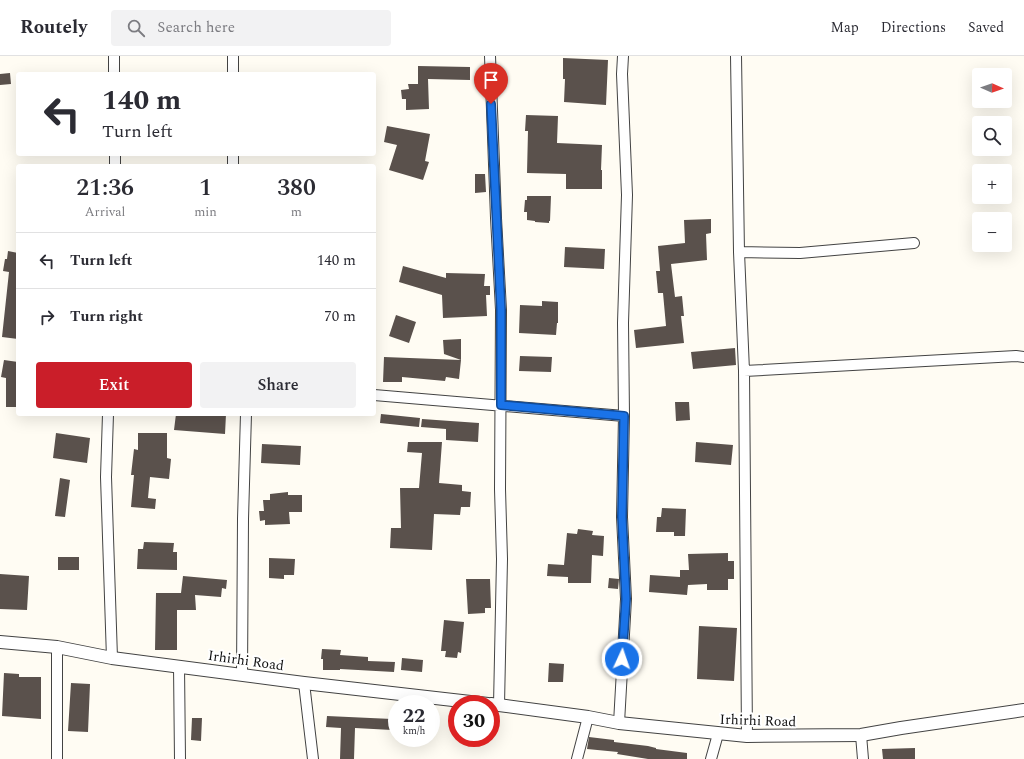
<!DOCTYPE html>
<meta charset="utf-8">
<style>
body{margin:0;font-family:Spectral,serif;background:#f2f2f3;color:#2b2b33;height:100vh;display:flex;flex-direction:column;font-size:15px;white-space:nowrap}
*{box-sizing:border-box;margin:0}
p{font-size:13px;color:#7c7c81}
.icon{flex:none;width:22px;height:22px;fill:none;stroke:currentColor;stroke-width:2;stroke-linecap:round;stroke-linejoin:round}
.map{position:relative;flex:1;overflow:hidden}
.sheet{position:absolute;left:16px;top:108px;width:360px;height:252px;display:flex;flex-direction:column;background:#fff;border-radius:4px;box-shadow:0 4px 16px #0002}
.sheet>*{flex:none}
.banner{position:absolute;left:16px;top:16px;width:360px;height:84px;border-radius:4px;box-shadow:0 4px 16px #0002;background:#fff;color:#2b2b33;overflow:hidden}
.needle{width:26px;rotate:92deg}
.buttons{position:absolute;left:972px;top:12px;display:grid;gap:8px}
.buttons a{display:grid;place-items:center;width:40px;height:40px;border-radius:4px;background:#fff;box-shadow:0 4px 16px #0002;font-size:20px}
.speed{position:absolute;left:388px;top:639px;display:flex;gap:8px;font-size:20px;font-weight:700;text-align:center}
.speed>*{display:grid;place-content:center;width:52px;height:52px;border-radius:50%;background:#fff;box-shadow:0 4px 16px #0002;line-height:1}
.speed small{font-size:10px;font-weight:400}
.speed .limit{border:6px solid #d22;background:#fff;color:#111}
.pin{position:absolute;display:grid;place-items:center;width:34px;height:34px;color:#fff;margin:-41px -17px;border-radius:50% 50% 50% 0;rotate:-45deg;box-shadow:0 0 4px #0007}
.pin .icon{rotate:45deg}
.me{position:absolute;width:44px;margin:-22px;rotate:3deg;stroke-linejoin:round;filter:drop-shadow(0 0 3px #0008)}
.turn{display:flex;align-items:center;gap:14px;height:84px;padding:0 20px;font-size:18px}
.turn .icon{width:52px;height:52px;stroke-width:2.5}
.turn b{display:block;font-size:28px;line-height:34px}
.eta{display:flex;justify-content:space-evenly;align-items:center;height:68px;text-align:center}
.eta b{font-size:24px;font-weight:600;line-height:28px}
.primary-button{display:flex;gap:8px;margin-top:auto;padding:8px 20px}
.primary-button a{flex:1;height:46px;border-radius:4px;background:#ca1e29;color:#fff;font-size:16px;font-weight:600;line-height:46px;text-align:center}
.primary-button a+a{background:#f2f2f3;color:#2b2b33}
ul{padding:0;list-style:none}
li{display:flex;align-items:center;gap:12px;height:56px;padding:0 20px;border-top:1px solid #e1e1e2}
li div{flex:1}
li b{display:block;font-size:15px}
li em{font-style:normal}
header{display:flex;align-items:center;gap:24px;box-sizing:border-box;height:56px;padding:0 20px;background:#fff;border-bottom:1px solid #e1e1e2}
header strong{font-size:19px}
nav{display:flex;gap:22px;margin-inline-start:auto;font-size:14px}
.search{width:280px;height:36px;background:#f2f2f3;display:flex;align-items:center;gap:10px;box-sizing:border-box;padding:0 14px;border-radius:4px;color:#7c7c81;font-size:15px}
.map>svg:first-child{display:block}
.building{fill:#5a514c}
.lines{fill:none;stroke-linecap:round;stroke-linejoin:round}
.minor-casing{stroke:#434343;stroke-width:12}
.tertiary-casing{stroke:#434343;stroke-width:14}
.minor{stroke:#fff;stroke-width:10}
.tertiary{stroke:#fff;stroke-width:12}
.route-casing{stroke:#114b97;stroke-width:10}
.route{stroke:#1a73e8;stroke-width:7}
.labels{text-anchor:middle;stroke-width:4;stroke-linejoin:round;paint-order:stroke}
.street-label{font-size:14px;fill:#101010;stroke:#fff}
</style>
<header>
<strong>Routely</strong>
<div class="search"><svg class="icon" aria-label="search" viewBox="0 0 24 24"><circle cx="10" cy="10" r="6"/><path d="M15 15l6 6"/></svg>Search here</div>
<nav><a>Map</a><a>Directions</a><a>Saved</a></nav>
</header>
<div class="map">
<svg width="1024" height="703" viewBox="0 0 1024 703">
<rect width="100%" height="100%" fill="#fffcf3"/>
<!-- building -->
<path class="building" d="M 563,2 L 608,4 L 606,49 L 564,46 L 565,23 L 563,23 Z
M 418,10 L 470,11 L 470,24 L 428,23 L 429,53 L 406,54 L 406,43 L 402,43 L 401,34 L 409,33 L 408,28 L 418,28 Z
M 10,17 L 11,28 L 0,29 L 0,18 Z
M 526,59 L 558,60 L 557,87 L 602,89 L 601,114 L 602,114 L 602,133 L 566,133 L 566,118 L 527,117 L 528,75 L 525,75 Z
M 387,70 L 430,78 L 425,105 L 429,106 L 423,124 L 389,114 L 397,89 L 384,86 Z
M 475,118 L 485,118 L 486,136 L 475,137 Z
M 527,140 L 551,140 L 550,165 L 549,165 L 549,167 L 535,166 L 535,165 L 527,164 L 527,156 L 524,156 L 525,144 L 527,144 Z
M 711,163 L 711,177 L 706,178 L 707,204 L 671,208 L 675,241 L 682,240 L 684,260 L 681,260 L 684,287 L 636,292 L 634,274 L 666,270 L 663,237 L 658,237 L 656,215 L 660,215 L 658,190 L 685,187 L 684,164 Z
M 565,191 L 605,193 L 604,213 L 564,211 Z
M 8,195 L 18,197 L 18,283 L 2,281 L 9,216 L 3,215 L 5,203 L 7,203 Z
M 403,210 L 446,222 L 446,217 L 485,218 L 484,230 L 490,230 L 490,239 L 486,239 L 487,260 L 443,262 L 442,239 L 399,226 Z
M 542,245 L 558,246 L 558,267 L 557,267 L 556,279 L 519,277 L 520,249 L 542,250 Z
M 396,259 L 416,266 L 409,287 L 389,280 Z
M 461,283 L 461,304 L 444,298 L 443,284 Z
M 735,292 L 736,309 L 693,313 L 691,296 Z
M 520,300 L 552,301 L 551,316 L 519,315 Z
M 384,301 L 461,304 L 459,323 L 446,321 L 445,325 L 402,321 L 402,326 L 383,326 Z
M 4,304 L 18,306 L 18,351 L 6,351 L 6,322 L 1,321 Z
M 675,346 L 689,346 L 690,364 L 676,365 Z
M 176,358 L 226,358 L 225,378 L 174,374 Z
M 381,358 L 420,362 L 419,371 L 380,367 Z
M 422,363 L 479,367 L 478,386 L 446,384 L 446,373 L 421,371 Z
M 56,377 L 90,382 L 87,407 L 53,402 Z
M 138,377 L 167,377 L 167,402 L 171,403 L 169,423 L 150,421 L 148,442 L 156,443 L 155,453 L 131,451 L 134,419 L 131,419 L 134,393 L 138,394 Z
M 408,386 L 442,386 L 439,427 L 462,429 L 462,435 L 471,436 L 470,451 L 461,451 L 460,459 L 434,458 L 432,494 L 390,492 L 391,472 L 401,472 L 400,432 L 419,432 L 422,397 L 407,396 Z
M 696,386 L 733,389 L 731,409 L 695,406 Z
M 262,388 L 301,390 L 300,409 L 261,407 Z
M 60,422 L 70,424 L 65,461 L 55,460 Z
M 288,436 L 288,439 L 302,439 L 302,456 L 289,456 L 290,468 L 265,469 L 265,464 L 260,465 L 259,455 L 264,455 L 263,444 L 270,444 L 270,438 Z
M 662,452 L 686,453 L 685,480 L 674,480 L 674,476 L 656,476 L 657,461 L 661,461 Z
M 578,473 L 593,475 L 592,479 L 604,480 L 603,500 L 592,499 L 591,527 L 568,527 L 568,521 L 547,520 L 548,508 L 564,509 L 567,477 L 577,478 Z
M 144,486 L 174,487 L 173,496 L 177,496 L 177,514 L 137,513 L 138,493 L 143,493 Z
M 728,497 L 728,505 L 734,505 L 734,523 L 728,523 L 728,534 L 707,534 L 707,528 L 688,529 L 687,539 L 649,536 L 650,519 L 680,521 L 680,514 L 689,514 L 688,498 Z
M 58,501 L 79,501 L 79,514 L 58,514 Z
M 269,502 L 295,503 L 294,519 L 284,519 L 284,523 L 269,522 Z
M 0,518 L 29,520 L 27,554 L 0,553 Z
M 183,520 L 227,524 L 226,533 L 222,532 L 221,541 L 195,539 L 196,554 L 177,554 L 177,594 L 155,594 L 156,537 L 181,537 Z
M 609,522 L 619,523 L 618,533 L 608,532 Z
M 466,523 L 490,523 L 491,552 L 485,552 L 485,557 L 468,558 Z
M 444,564 L 464,566 L 461,597 L 458,596 L 457,602 L 445,601 L 446,595 L 441,595 Z
M 699,570 L 737,572 L 734,625 L 697,623 Z
M 322,593 L 341,594 L 340,599 L 368,601 L 368,605 L 395,606 L 394,616 L 340,613 L 340,614 L 323,614 L 323,603 L 321,603 Z
M 402,602 L 423,604 L 422,616 L 401,614 Z
M 549,607 L 564,608 L 563,626 L 548,626 Z
M 4,617 L 19,618 L 19,621 L 41,621 L 41,663 L 2,660 Z
M 71,627 L 90,628 L 88,676 L 68,675 Z
M 327,660 L 392,663 L 392,674 L 355,672 L 354,703 L 340,703 L 341,672 L 326,671 Z
M 192,662 L 202,662 L 201,685 L 191,684 Z
M 589,681 L 614,684 L 614,686 L 648,690 L 656,692 L 656,693 L 687,697 L 687,703 L 648,703 L 617,698 L 618,696 L 587,693 Z
M 915,692 L 915,703 L 883,703 L 882,693 Z"/>
<g class="lines">
<defs>
<path id="minor" d="M 114,0 L 114,18
M 233,0 L 233,18
M 490,0 L 496,162 L 501,254 L 500,433 L 502,503 L 499,649
M 736,0 L 739,196 L 744,315 L 747,680
M 115,98 L 115,110
M 233,110 L 233,98
M 739,196 L 800,197 L 914,187
M 744,315 L 1016,300 L 1024,301
M 374,339 L 624,360
M 108,358 L 106,421 L 112,602
M 57,591 L 57,703
M 179,610 L 180,703
M 242,619 L 243,463 L 246,358
M 304,627 L 313,703
M 619,667 L 626,543 L 622,461 L 624,360 L 623,267 L 627,139 L 622,18 L 623,0
M 861,679 L 863,703
M 577,703 L 588,661
M 711,703 L 718,678"/>
<path id="tertiary" d="M 0,586 L 57,591 L 112,602 L 304,627 L 488,648
M 491,648 L 588,661 L 619,667 L 747,680 L 861,679 L 901,672 L 1024,654"/>
</defs>
<!-- minor casing -->
<use href="#minor" class="minor-casing"/>
<!-- tertiary casing -->
<use href="#tertiary" class="tertiary-casing"/>
<!-- minor -->
<use href="#minor" class="minor"/>
<!-- tertiary -->
<use href="#tertiary" class="tertiary"/>
</g>
<g class="lines">
<defs>
<path id="route" d="M 491,48 L 501,254 L 501,349 L 624,360 L 622,461 L 626,543 L 622,603"/>
</defs>
<!-- route casing -->
<use href="#route" class="route-casing"/>
<!-- route -->
<use href="#route" class="route"/>
</g>
<g class="labels">
<!-- street labels -->
<g class="street-label">
<text transform="translate(246 604) rotate(8)" y="5">Irhirhi Road</text>
<text transform="translate(758 664) rotate(2)" y="5">Irhirhi Road</text>
</g>
</g>
</svg>
<div class="buttons">
<a><svg class="needle" viewBox="-14 -14 28 28"><path d="M0-13l5 13h-10z" fill="#e53935"/><path d="M0 13l5-13h-10z" fill="#7c7c81"/></svg></a>
<a><svg class="icon" aria-label="search" viewBox="0 0 24 24"><circle cx="10" cy="10" r="6"/><path d="M15 15l6 6"/></svg></a>
<a>+</a>
<a>−</a>
</div>
<div class="speed"><div>22<small>km/h</small></div><div class="limit">30</div></div>
<div class="pin" style="left:491px;top:48px;background:#d93025"><svg class="icon" aria-label="arrive" viewBox="0 0 24 24"><path d="M6 21V4h12l-3 4 3 4H6"/></svg></div>
<svg class="me" style="left:622px;top:603px" viewBox="-20 -20 40 40"><circle r="17" fill="#1a73e8" stroke="#fff" stroke-width="3"/><path d="M0-11L8 9 0 5-8 9z" fill="#fff"/></svg>
<div class="banner">
<div class="turn"><svg class="icon" aria-label="left" viewBox="0 0 24 24"><path d="M17 20v-9H6M10 6l-5 5 5 5"/></svg><div><b>140 m</b>Turn left</div></div>
</div>
<section class="sheet">
<div class="eta">
<div><b>21:36</b><p>Arrival</p></div>
<div><b>1</b><p>min</p></div>
<div><b>380</b><p>m</p></div>
</div>
<ul>
<li><svg class="icon" aria-label="left" viewBox="0 0 24 24"><path d="M17 20v-9H6M10 6l-5 5 5 5"/></svg><div><b>Turn left</b></div><em>140 m</em></li>
<li><svg class="icon" aria-label="right" viewBox="0 0 24 24"><path d="M7 20v-9h11M14 6l5 5-5 5"/></svg><div><b>Turn right</b></div><em>70 m</em></li>
</ul>
<div class="primary-button"><a>Exit</a><a>Share</a></div>
</section>
</div>
